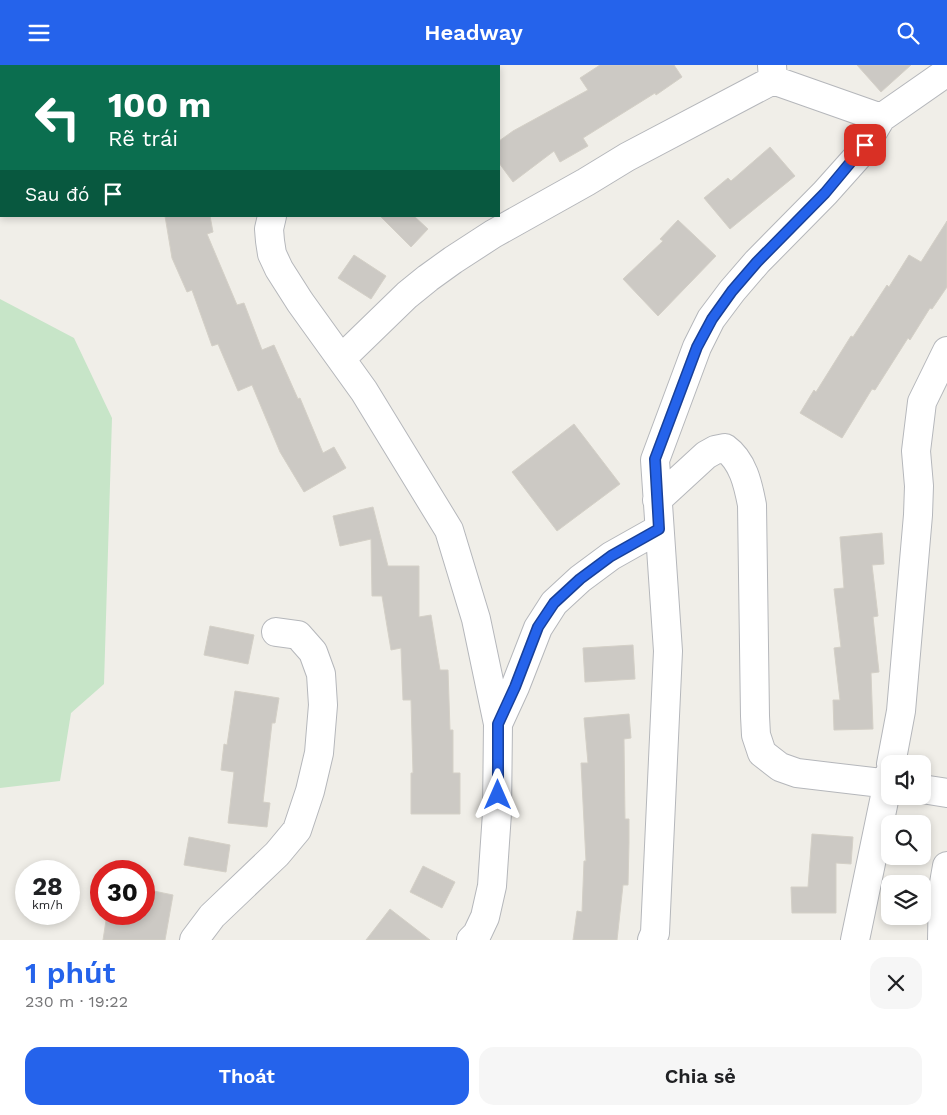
<!DOCTYPE html>
<html lang="vi">
<meta charset="utf-8">
<style>
body{margin:0;font-family:"Work Sans",sans-serif;background:#f6f6f6;color:#202124;height:100vh;display:flex;flex-direction:column;font-size:19px;white-space:nowrap}
*{box-sizing:border-box;margin:0}
p{font-size:16px;color:#757577}
.icon{flex:none;width:28px;height:28px;fill:none;stroke:currentColor;stroke-width:2;stroke-linecap:round;stroke-linejoin:round}
.map{position:relative;height:875px;overflow:hidden}
.details{display:flex;flex-direction:column;background:#fff;flex:1}
.details>*{flex:none}
.banner{position:absolute;left:0px;top:0px;width:500px;height:152px;box-shadow:0 2px 8px #0003;background:#0b6e4f;color:#fff;overflow:hidden}
.tools{position:absolute;left:881px;top:690px;display:grid;gap:10px}
.tools a{display:grid;place-items:center;width:50px;height:50px;border-radius:10px;background:#fff;box-shadow:0 2px 8px #0003;font-size:25px}
.speed{position:absolute;left:15px;top:795px;display:flex;gap:10px;font-size:25px;font-weight:700;text-align:center}
.speed>*{display:grid;place-content:center;width:65px;height:65px;border-radius:50%;background:#fff;box-shadow:0 2px 8px #0003;line-height:1}
.speed small{font-size:12px;font-weight:400}
.speed .limit{border:8px solid #d22;background:#fff;color:#111}
.pin{position:absolute;display:grid;place-items:center;width:42px;height:42px;color:#fff;margin:-21px;border-radius:10px;box-shadow:0 2px 8px #0006}
.me{position:absolute;width:55px;margin:-28px;rotate:0deg;stroke-linejoin:round;filter:drop-shadow(0 0 4px #0008)}
.turn{display:flex;align-items:center;gap:18px;height:105px;padding:0 25px;font-size:22px}
.turn .icon{width:65px;height:65px;stroke-width:2.5}
.turn b{display:block;font-size:35px;line-height:42px}
.then{display:flex;align-items:center;height:48px;padding:0 25px;background:#0003;gap:10px;font-size:19px}
.round{display:grid;place-items:center;flex:none;width:52px;height:52px;border-radius:15px;background:#f6f6f6}
.head{display:flex;align-items:center;justify-content:space-between;height:85px;padding:0 25px}
h1{font-size:30px;font-weight:600;line-height:38px;color:#2563eb}
.cta{display:flex;gap:10px;margin-top:auto;padding:10px 25px}
.cta a{flex:1;height:58px;border-radius:15px;background:#2563eb;color:#fff;font-size:20px;font-weight:600;line-height:58px;text-align:center}
.cta a+a{background:#f6f6f6;color:#202124}
header{display:flex;justify-content:space-between;align-items:center;height:65px;padding:0 25px;background:#2563eb;color:#fff;font-size:22px;font-weight:600}
.map>svg:first-child{display:block}
.green{fill:#c7e5c8}
.building{fill:#ccc9c4;stroke:#d4d0c7}
.lines{fill:none;stroke-linecap:round;stroke-linejoin:round}
.minor-casing{stroke:#b5b7bb;stroke-width:30}
.minor{stroke:#fff;stroke-width:28}
.route-casing{stroke:#184099;stroke-width:12}
.route{stroke:#2563eb;stroke-width:9}
</style>
<header><svg class="icon" aria-label="menu" viewBox="0 0 24 24"><path d="M4 6h16M4 12h16M4 18h16"/></svg>Headway<svg class="icon" aria-label="search" viewBox="0 0 24 24"><circle cx="10" cy="10" r="6"/><path d="M15 15l6 6"/></svg></header>
<div class="map">
<svg width="947" height="875" viewBox="0 0 947 875">
<rect width="100%" height="100%" fill="#f0eee8"/>
<!-- green -->
<path class="green" d="M 0,0 L 48,0 L 1,1 L 0,36 Z
M 0,234 L 74,273 L 112,353 L 104,619 L 71,648 L 60,716 L 0,723 Z"/>
<!-- building -->
<path class="building" d="M 600,0 L 674,0 L 682,12 L 656,30 L 655,28 L 583,73 L 588,81 L 560,97 L 554,86 L 513,117 L 499,98 L 499,76 L 513,66 L 588,25 L 580,13 Z
M 857,0 L 911,0 L 881,27 Z
M 770,82 L 795,111 L 730,164 L 704,133 L 728,113 L 731,116 Z
M 165,151 L 210,151 L 213,167 L 207,169 L 237,240 L 244,238 L 262,285 L 274,280 L 298,334 L 300,333 L 323,388 L 334,382 L 346,403 L 304,427 L 280,387 L 252,320 L 238,326 L 218,279 L 212,281 L 192,225 L 187,227 L 172,193 Z
M 380,151 L 414,151 L 428,164 L 411,182 Z
M 678,155 L 716,191 L 658,251 L 623,214 L 663,176 L 660,174 Z
M 947,156 L 947,222 L 932,244 L 930,243 L 910,275 L 908,273 L 875,325 L 872,324 L 842,373 L 800,348 L 814,325 L 816,327 L 851,271 L 853,272 L 887,220 L 889,222 L 909,190 L 921,197 Z
M 354,190 L 386,211 L 371,234 L 338,213 Z
M 574,359 L 620,419 L 557,466 L 512,407 Z
M 373,442 L 388,501 L 419,501 L 419,552 L 431,550 L 440,605 L 448,605 L 450,665 L 453,665 L 453,708 L 460,708 L 460,749 L 411,749 L 411,708 L 413,708 L 411,635 L 403,635 L 401,583 L 391,585 L 382,531 L 372,531 L 371,474 L 340,481 L 333,451 Z
M 882,468 L 884,499 L 872,500 L 878,551 L 873,552 L 879,607 L 871,608 L 873,664 L 834,665 L 833,635 L 840,635 L 834,583 L 841,582 L 834,524 L 844,523 L 840,472 Z
M 210,561 L 254,570 L 248,599 L 204,590 Z
M 633,580 L 635,614 L 585,617 L 583,583 Z
M 235,626 L 279,633 L 275,658 L 272,658 L 263,737 L 270,738 L 267,762 L 228,758 L 234,707 L 221,705 L 224,679 L 227,680 Z
M 629,649 L 631,673 L 624,674 L 625,754 L 629,754 L 629,777 L 628,820 L 623,820 L 617,875 L 573,875 L 577,846 L 582,847 L 584,796 L 586,796 L 581,698 L 588,698 L 584,653 Z
M 812,769 L 853,772 L 851,799 L 836,798 L 836,848 L 792,848 L 791,822 L 808,822 Z
M 189,772 L 230,780 L 226,807 L 184,800 Z
M 423,801 L 455,817 L 442,843 L 410,827 Z
M 144,824 L 173,830 L 165,875 L 103,875 L 107,849 L 144,849 Z
M 390,844 L 430,875 L 366,875 Z"/>
<g class="lines">
<defs>
<path id="minor" d="M 772,0 L 773,15 L 881,53
M 469,1 L 472,0
M 272,151 L 269,164 L 270,176 L 272,189 L 279,204 L 300,237 L 364,326 L 449,465 L 476,554 L 498,659
M 341,294 L 407,230 L 428,213 L 453,195 L 493,169 L 586,117 L 627,92 L 773,15
M 657,435 L 706,390 L 715,385 L 725,383 C 743,396 748,419 752,440 L 755,651 L 756,670 L 762,688 L 780,702 L 797,708 L 890,719
M 891,699 L 901,646 L 918,450 L 919,421 L 916,386 L 922,337 L 947,286
M 922,724 L 947,728
M 194,875 L 212,851 L 277,789 L 297,765 L 310,726 L 319,688 L 323,640 L 321,609 L 313,587 L 298,570 L 276,567
M 471,875 L 477,869 L 485,852 L 492,821 L 497,748 L 498,659 L 515,622 L 538,563 L 554,538 L 580,514 L 611,491 L 659,464
M 652,875 L 655,868 L 668,586 L 655,395 L 697,282 L 711,254 L 732,226 L 757,197 L 825,128 L 859,90 L 881,53 L 947,7
M 855,875 L 890,707
M 942,875 L 943,824 L 947,801"/>
</defs>
<!-- minor casing -->
<use href="#minor" class="minor-casing"/>
<!-- minor -->
<use href="#minor" class="minor"/>
</g>
<g class="lines">
<defs>
<path id="route" d="M 498,730 L 498,659 L 515,622 L 538,562 L 554,538 L 580,514 L 611,491 L 659,464 L 655,394 L 697,282 L 712,254 L 732,226 L 757,197 L 825,128 L 865,80"/>
</defs>
<!-- route casing -->
<use href="#route" class="route-casing"/>
<!-- route -->
<use href="#route" class="route"/>
</g>
</svg>
<div class="tools">
<a><svg class="icon" aria-label="sound" viewBox="0 0 24 24"><path d="M4 9h4l5-4v14l-5-4H4zM17 9q2 3 0 6"/></svg></a>
<a><svg class="icon" aria-label="search" viewBox="0 0 24 24"><circle cx="10" cy="10" r="6"/><path d="M15 15l6 6"/></svg></a>
<a><svg class="icon" aria-label="layers" viewBox="0 0 24 24"><path d="M12 4l9 5-9 5-9-5zM3 14l9 5 9-5"/></svg></a>
</div>
<div class="speed"><div>28<small>km/h</small></div><div class="limit">30</div></div>
<div class="pin" style="left:865px;top:80px;background:#d93025"><svg class="icon" aria-label="arrive" viewBox="0 0 24 24"><path d="M6 21V4h12l-3 4 3 4H6"/></svg></div>
<svg class="me" style="left:498px;top:730px" viewBox="-20 -20 40 40"><path d="M0-17L14 15 0 8-14 15z" fill="#2563eb" stroke="#fff" stroke-width="4"/></svg>
<div class="banner">
<div class="turn"><svg class="icon" aria-label="left" viewBox="0 0 24 24"><path d="M17 20v-9H6M10 6l-5 5 5 5"/></svg><div><b>100 m</b>Rẽ trái</div></div>
<div class="then">Sau đó<svg class="icon" aria-label="arrive" viewBox="0 0 24 24"><path d="M6 21V4h12l-3 4 3 4H6"/></svg></div>
</div>
</div>
<section class="details">
<div class="head"><div><h1>1 phút</h1><p>230 m · 19:22</p></div><a class="round"><svg class="icon" aria-label="close" viewBox="0 0 24 24"><path d="M6 6l12 12M18 6L6 18"/></svg></a></div>
<div class="cta"><a>Thoát</a><a>Chia sẻ</a></div>
</section>
